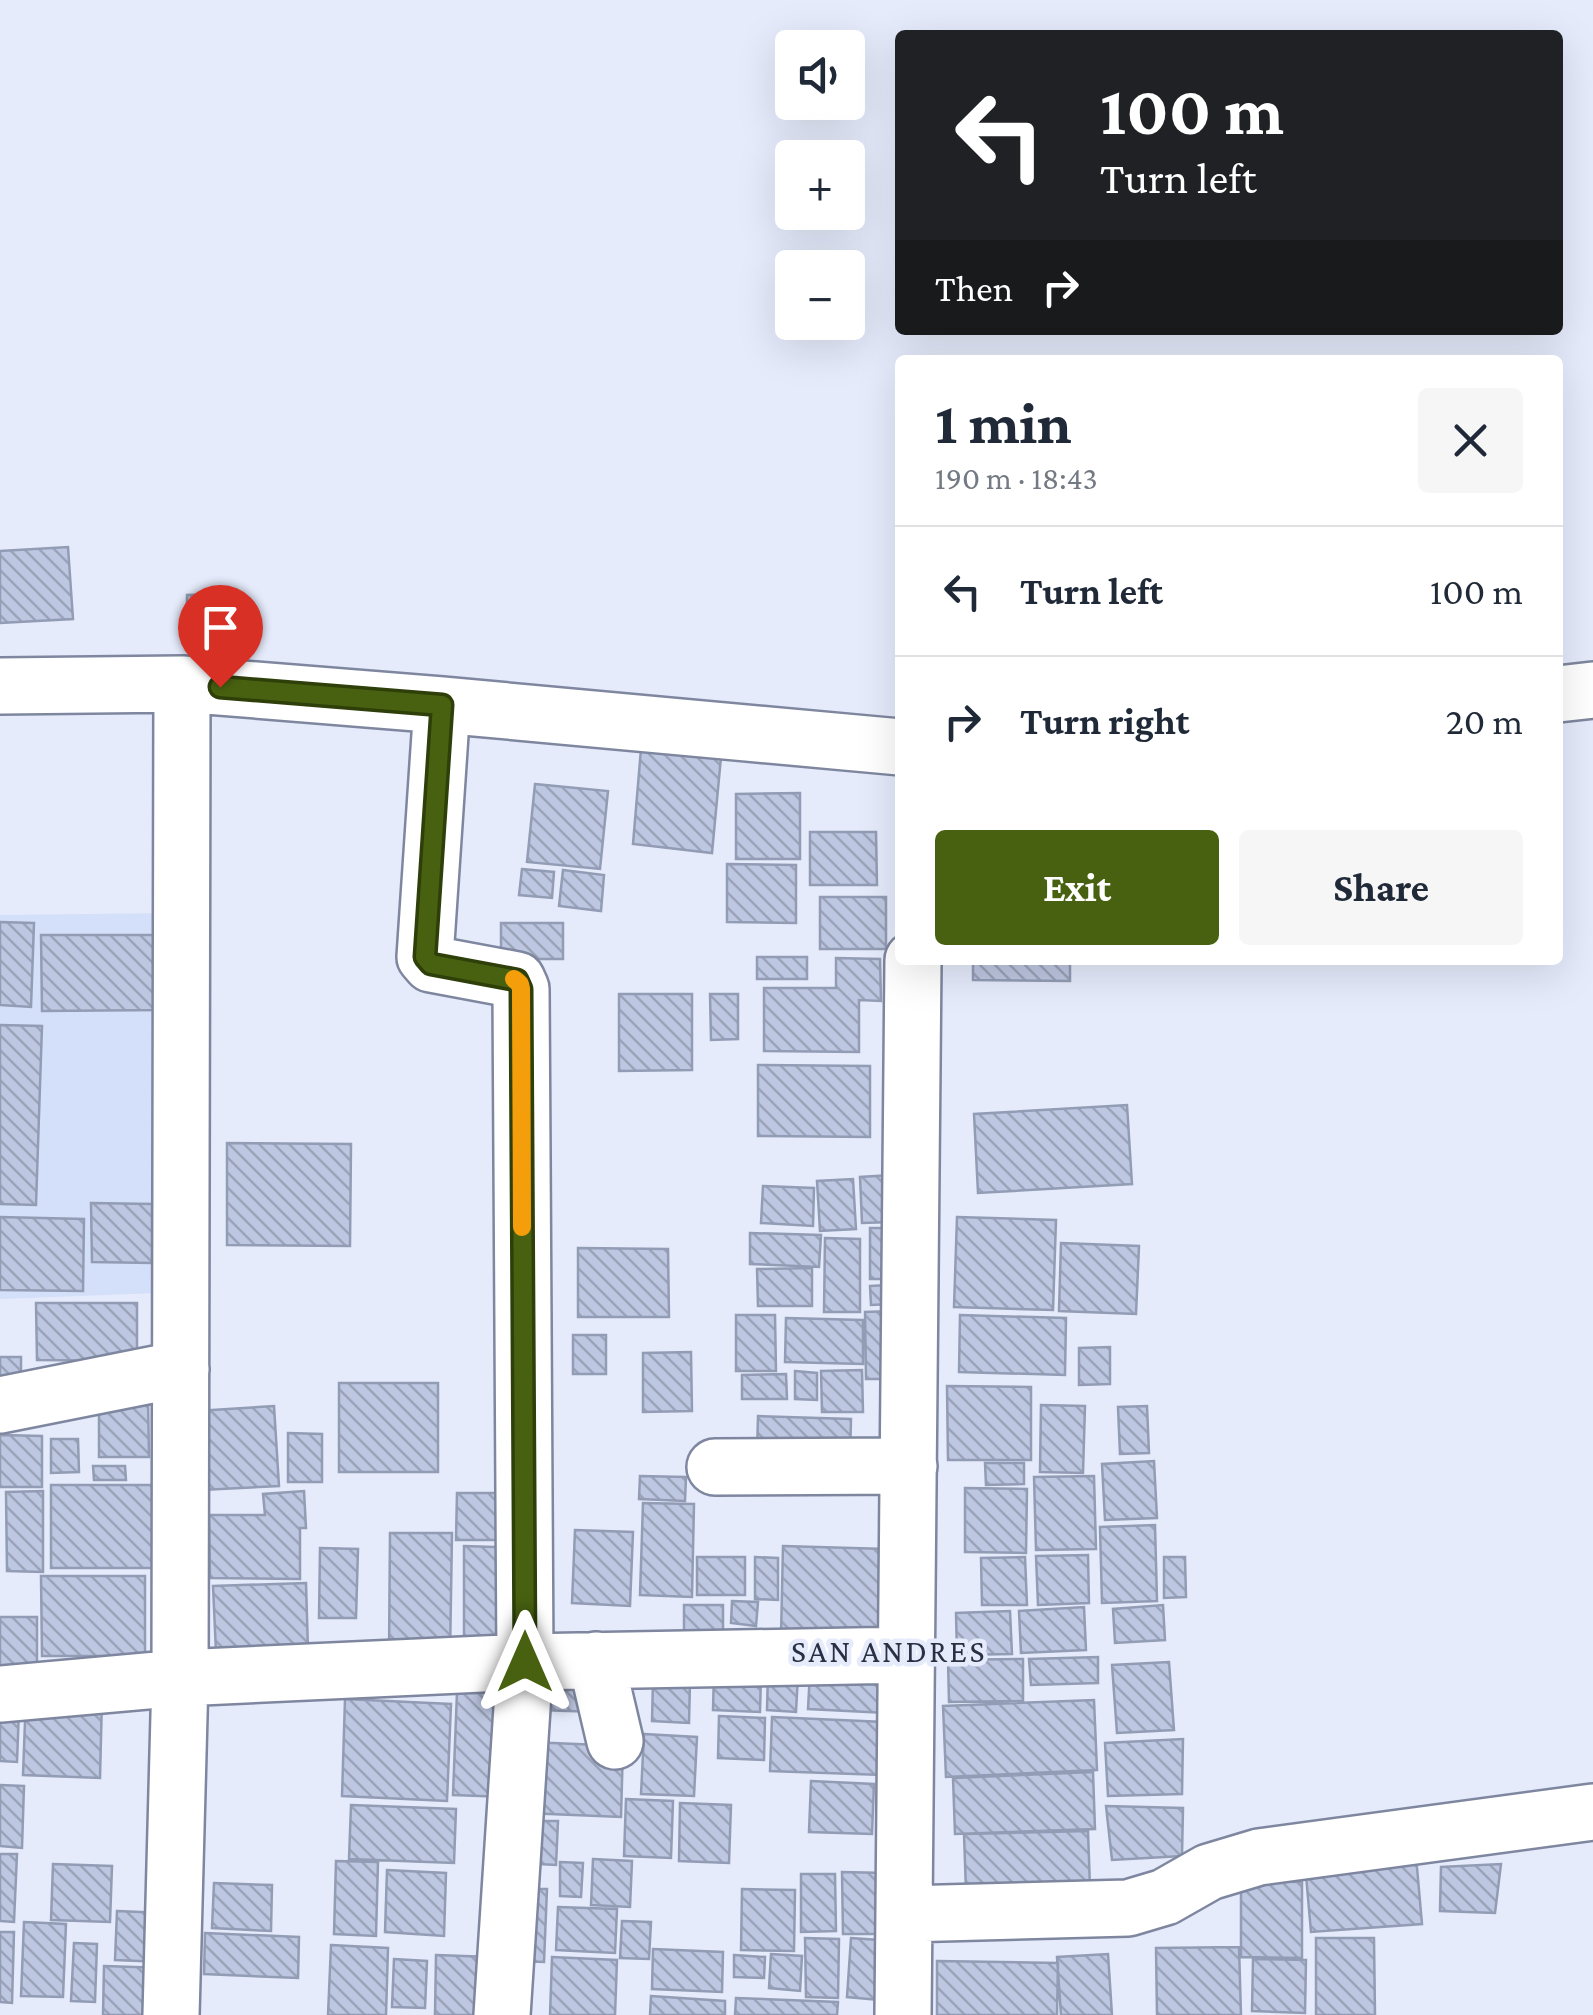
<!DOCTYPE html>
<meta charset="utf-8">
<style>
body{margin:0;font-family:"Crimson Pro",serif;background:#f6f6f7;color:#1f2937;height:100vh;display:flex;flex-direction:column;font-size:38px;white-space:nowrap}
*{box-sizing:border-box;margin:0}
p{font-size:32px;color:#747a83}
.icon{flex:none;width:55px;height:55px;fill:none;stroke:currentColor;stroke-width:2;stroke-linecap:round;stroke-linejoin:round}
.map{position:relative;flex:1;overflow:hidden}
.panel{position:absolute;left:895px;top:355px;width:668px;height:610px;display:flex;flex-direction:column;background:#fff;border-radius:10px;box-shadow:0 10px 40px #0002}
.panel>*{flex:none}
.hud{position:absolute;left:895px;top:30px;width:668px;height:305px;border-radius:10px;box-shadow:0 10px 40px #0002;background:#202124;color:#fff;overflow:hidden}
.tools{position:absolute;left:775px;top:30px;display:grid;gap:20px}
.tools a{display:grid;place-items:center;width:90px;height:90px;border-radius:10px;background:#fff;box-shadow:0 10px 40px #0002;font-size:50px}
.pin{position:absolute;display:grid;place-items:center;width:85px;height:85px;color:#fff;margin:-102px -42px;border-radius:50% 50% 50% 0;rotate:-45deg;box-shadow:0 0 10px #0007}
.pin .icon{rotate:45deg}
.me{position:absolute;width:110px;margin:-55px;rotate:0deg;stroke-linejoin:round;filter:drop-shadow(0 0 8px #0008)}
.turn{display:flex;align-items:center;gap:35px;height:210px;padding:0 40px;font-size:45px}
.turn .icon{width:130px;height:130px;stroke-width:2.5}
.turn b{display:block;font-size:70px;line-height:85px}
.then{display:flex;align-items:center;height:95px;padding:0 40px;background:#0003;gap:20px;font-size:38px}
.round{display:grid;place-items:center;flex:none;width:105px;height:105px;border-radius:10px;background:#f6f6f7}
.head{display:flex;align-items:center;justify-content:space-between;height:170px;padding:0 40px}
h1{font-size:60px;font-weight:700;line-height:75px}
.button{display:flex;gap:20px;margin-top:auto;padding:20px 40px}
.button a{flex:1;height:115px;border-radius:10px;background:#476110;color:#fff;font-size:40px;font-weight:700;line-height:115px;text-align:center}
.button a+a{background:#f6f6f7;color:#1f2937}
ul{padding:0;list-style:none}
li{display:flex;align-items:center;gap:30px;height:130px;padding:0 40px;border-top:2px solid #e0e1e3}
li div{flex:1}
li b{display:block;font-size:38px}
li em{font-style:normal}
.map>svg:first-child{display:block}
.built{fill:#d4dff9}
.building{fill:url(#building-back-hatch);stroke:#929cb4;stroke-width:2.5}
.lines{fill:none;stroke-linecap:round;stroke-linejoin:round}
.minor-casing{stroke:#7e879f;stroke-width:60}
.minor{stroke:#fff;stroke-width:55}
.route-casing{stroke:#2e3f0a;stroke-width:25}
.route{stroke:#476110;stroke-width:18}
.slow{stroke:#f59e0b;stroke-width:18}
.labels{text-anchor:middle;stroke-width:9;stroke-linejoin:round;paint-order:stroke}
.quarter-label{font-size:32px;letter-spacing:2.5px;fill:#293044;stroke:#e5ebfb}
</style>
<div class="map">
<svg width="1593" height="2015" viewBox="0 0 1593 2015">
<defs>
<pattern id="building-back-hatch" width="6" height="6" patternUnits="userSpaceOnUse" patternTransform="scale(2.5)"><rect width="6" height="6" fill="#bdc7e1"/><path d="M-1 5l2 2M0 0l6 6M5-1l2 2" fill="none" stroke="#9ba3b8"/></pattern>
</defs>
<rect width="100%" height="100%" fill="#e5ebfb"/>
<!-- built -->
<path class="built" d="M 172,913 L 158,1293 L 0,1299 L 0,915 Z"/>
<!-- building -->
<path class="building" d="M 68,547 L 73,619 L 0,623 L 0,551 Z
M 221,594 L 220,634 L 187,633 L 187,595 Z
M 641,749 L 721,757 L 712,853 L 633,844 Z
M 535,784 L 608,791 L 600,869 L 527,862 Z
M 800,793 L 800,859 L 736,859 L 736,794 Z
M 810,832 L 876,832 L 877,885 L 810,885 Z
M 727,864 L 796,865 L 796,923 L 727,922 Z
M 522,869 L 554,872 L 552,898 L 519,895 Z
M 563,870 L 604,875 L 601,911 L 559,906 Z
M 820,897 L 886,897 L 886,949 L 820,949 Z
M 0,922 L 34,923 L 31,1007 L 0,1005 Z
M 501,923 L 563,923 L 563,959 L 501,959 Z
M 41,935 L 163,935 L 164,1010 L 42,1011 Z
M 757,957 L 807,957 L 807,979 L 757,979 Z
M 836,958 L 880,959 L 881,1001 L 859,1000 L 859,1052 L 764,1051 L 764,988 L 836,988 Z
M 973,960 L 1070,960 L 1070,981 L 973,980 Z
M 619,994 L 692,994 L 692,1070 L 619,1071 Z
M 710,994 L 738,994 L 738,1039 L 711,1040 Z
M 0,1025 L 42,1026 L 36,1205 L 0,1204 Z
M 758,1065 L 870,1066 L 870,1137 L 758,1136 Z
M 1127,1105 L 1132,1184 L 978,1193 L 974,1114 Z
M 227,1143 L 351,1144 L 350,1246 L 227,1245 Z
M 891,1175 L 893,1222 L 862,1223 L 860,1177 Z
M 853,1179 L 856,1229 L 820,1231 L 817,1181 Z
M 763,1186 L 814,1188 L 813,1226 L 761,1223 Z
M 91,1203 L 152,1204 L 152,1263 L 92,1262 Z
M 0,1217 L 84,1219 L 83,1291 L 0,1290 Z
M 957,1217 L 1056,1220 L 1053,1310 L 954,1307 Z
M 870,1228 L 890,1228 L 892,1279 L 870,1279 Z
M 750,1233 L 821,1235 L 819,1267 L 750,1264 Z
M 825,1238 L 860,1239 L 860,1312 L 824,1312 Z
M 1061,1243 L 1139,1246 L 1136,1314 L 1059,1311 Z
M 578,1248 L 668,1249 L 669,1317 L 578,1317 Z
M 812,1268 L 812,1306 L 758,1306 L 757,1269 Z
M 889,1285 L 890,1304 L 871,1305 L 870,1286 Z
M 36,1303 L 137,1303 L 137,1361 L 37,1360 Z
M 892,1311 L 893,1379 L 866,1379 L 865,1312 Z
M 736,1315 L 775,1315 L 776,1371 L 736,1371 Z
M 960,1315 L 1066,1318 L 1065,1375 L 959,1372 Z
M 786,1318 L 863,1320 L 863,1364 L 785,1362 Z
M 573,1335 L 606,1335 L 606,1374 L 573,1374 Z
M 1110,1347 L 1110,1384 L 1079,1385 L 1079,1348 Z
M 691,1352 L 692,1411 L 643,1412 L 643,1353 Z
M 0,1357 L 21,1357 L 21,1395 L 0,1395 Z
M 862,1370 L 863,1412 L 822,1412 L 821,1371 Z
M 795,1371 L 817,1373 L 817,1400 L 795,1399 Z
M 786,1374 L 787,1399 L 742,1399 L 742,1375 Z
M 339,1383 L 438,1383 L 438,1472 L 339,1472 Z
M 947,1386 L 1031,1387 L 1031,1460 L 948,1460 Z
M 99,1397 L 148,1397 L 149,1457 L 99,1457 Z
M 1041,1405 L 1085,1406 L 1083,1473 L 1040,1472 Z
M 274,1406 L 279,1486 L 202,1490 L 197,1411 Z
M 1147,1406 L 1149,1453 L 1120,1454 L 1118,1407 Z
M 758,1416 L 851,1419 L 850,1458 L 757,1455 Z
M 288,1433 L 322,1434 L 322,1482 L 288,1482 Z
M 0,1435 L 42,1436 L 42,1487 L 0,1487 Z
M 51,1439 L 78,1439 L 79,1472 L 51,1473 Z
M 1154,1461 L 1157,1518 L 1105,1520 L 1102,1464 Z
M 985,1463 L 1024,1463 L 1024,1484 L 986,1485 Z
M 93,1466 L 125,1466 L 126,1480 L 94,1480 Z
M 640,1476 L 686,1477 L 685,1501 L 639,1499 Z
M 1094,1476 L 1096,1549 L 1036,1550 L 1034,1477 Z
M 51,1485 L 163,1485 L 163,1568 L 51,1568 Z
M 965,1488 L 1027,1489 L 1026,1553 L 965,1552 Z
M 43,1491 L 43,1572 L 7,1571 L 6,1492 Z
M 304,1491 L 306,1528 L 300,1528 L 300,1579 L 210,1578 L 209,1515 L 265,1515 L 263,1494 Z
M 457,1493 L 521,1493 L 520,1540 L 456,1540 Z
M 643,1503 L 694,1504 L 692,1597 L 640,1595 Z
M 1155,1525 L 1157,1601 L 1102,1603 L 1100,1527 Z
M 575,1530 L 633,1532 L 630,1606 L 572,1603 Z
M 390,1533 L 452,1533 L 450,1656 L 389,1655 Z
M 464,1546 L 521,1548 L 520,1637 L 464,1636 Z
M 783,1546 L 886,1549 L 884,1639 L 781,1636 Z
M 320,1548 L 358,1549 L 356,1618 L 319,1618 Z
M 1088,1555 L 1089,1603 L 1038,1605 L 1036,1556 Z
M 697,1557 L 745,1557 L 745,1595 L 697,1595 Z
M 755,1557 L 778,1558 L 778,1600 L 755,1599 Z
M 1025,1557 L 1027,1605 L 982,1605 L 981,1558 Z
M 1164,1557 L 1185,1557 L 1186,1597 L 1164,1598 Z
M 41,1576 L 145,1576 L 145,1656 L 42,1656 Z
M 306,1583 L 308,1650 L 216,1652 L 213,1586 Z
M 732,1601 L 758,1602 L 756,1626 L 731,1623 Z
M 684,1605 L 723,1605 L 723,1636 L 684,1636 Z
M 1163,1605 L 1165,1640 L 1115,1643 L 1113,1609 Z
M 1084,1607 L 1086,1650 L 1021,1653 L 1019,1611 Z
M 1010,1611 L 1012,1654 L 957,1655 L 956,1613 Z
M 0,1617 L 37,1617 L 37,1677 L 0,1677 Z
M 1098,1657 L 1098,1683 L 1031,1685 L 1029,1659 Z
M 1023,1659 L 1023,1701 L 949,1702 L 948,1660 Z
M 1169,1662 L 1174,1730 L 1117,1733 L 1112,1665 Z
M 810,1672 L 887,1675 L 886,1713 L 808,1709 Z
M 714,1673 L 761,1675 L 760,1712 L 713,1710 Z
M 768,1673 L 798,1675 L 796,1712 L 767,1710 Z
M 541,1680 L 597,1683 L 596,1712 L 540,1710 Z
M 653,1681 L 690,1682 L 689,1723 L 652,1721 Z
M 457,1692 L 510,1694 L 506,1797 L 453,1795 Z
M 26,1695 L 102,1698 L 100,1778 L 23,1775 Z
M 345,1699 L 451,1704 L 447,1801 L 342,1796 Z
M 1094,1700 L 1097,1770 L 946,1777 L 943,1706 Z
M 0,1708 L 19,1709 L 17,1762 L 0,1761 Z
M 719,1716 L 765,1718 L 764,1760 L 718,1758 Z
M 772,1717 L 884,1722 L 882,1775 L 770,1771 Z
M 644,1734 L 697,1737 L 694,1796 L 641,1794 Z
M 1183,1739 L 1182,1794 L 1108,1796 L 1105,1743 Z
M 529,1742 L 623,1746 L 621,1817 L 526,1813 Z
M 1093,1772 L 1095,1829 L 955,1834 L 953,1778 Z
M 811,1781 L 874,1784 L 872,1834 L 809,1832 Z
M 0,1785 L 24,1786 L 22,1848 L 0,1846 Z
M 626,1799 L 673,1801 L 671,1858 L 624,1856 Z
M 680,1803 L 731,1805 L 729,1863 L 679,1861 Z
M 351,1805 L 456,1809 L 454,1863 L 349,1859 Z
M 1106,1806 L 1183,1808 L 1182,1856 L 1112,1860 Z
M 539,1821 L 558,1821 L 556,1865 L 538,1864 Z
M 1088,1831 L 1090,1888 L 966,1891 L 964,1834 Z
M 0,1854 L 17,1854 L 14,1922 L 0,1921 Z
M 1416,1856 L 1422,1924 L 1311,1932 L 1305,1864 Z
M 593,1859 L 632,1861 L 630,1907 L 591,1905 Z
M 336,1861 L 378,1862 L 376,1936 L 334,1934 Z
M 560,1862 L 583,1863 L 581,1897 L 560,1896 Z
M 53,1864 L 112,1866 L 110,1922 L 51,1920 Z
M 1501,1864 L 1495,1913 L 1440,1911 L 1441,1867 Z
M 387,1870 L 446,1873 L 444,1936 L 385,1932 Z
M 842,1872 L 886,1873 L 886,1934 L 843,1934 Z
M 801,1874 L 835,1874 L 836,1931 L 801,1932 Z
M 1241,1881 L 1302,1882 L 1302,1958 L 1241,1957 Z
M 214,1883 L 272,1885 L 271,1931 L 212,1928 Z
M 521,1889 L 547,1889 L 544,1962 L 518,1961 Z
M 742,1889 L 795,1890 L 794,1951 L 741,1950 Z
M 558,1907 L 617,1909 L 615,1953 L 556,1950 Z
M 117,1911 L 165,1913 L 163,1962 L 115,1960 Z
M 622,1921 L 651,1922 L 649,1959 L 620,1958 Z
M 24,1922 L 66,1924 L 63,1997 L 21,1996 Z
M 0,1932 L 14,1932 L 12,2003 L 0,2002 Z
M 205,1933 L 299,1937 L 298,1978 L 204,1974 Z
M 805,1938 L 839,1939 L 838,1998 L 806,1997 Z
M 851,1938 L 894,1941 L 890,2001 L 847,1997 Z
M 1316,1938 L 1374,1938 L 1375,2015 L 1316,2015 Z
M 74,1943 L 97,1944 L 95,2002 L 71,2001 Z
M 331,1945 L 388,1948 L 386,2015 L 328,2015 Z
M 1239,1947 L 1241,2015 L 1157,2015 L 1156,1948 Z
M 653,1949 L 723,1952 L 722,1992 L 652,1989 Z
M 771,1954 L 802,1956 L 800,1991 L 769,1988 Z
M 1108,1954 L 1112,2015 L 1061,2015 L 1057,1957 Z
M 436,1955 L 490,1957 L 488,2015 L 435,2015 Z
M 734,1955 L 765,1957 L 764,1978 L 734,1977 Z
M 552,1957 L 617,1960 L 615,2015 L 550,2015 Z
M 394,1959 L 427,1961 L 425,2008 L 392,2007 Z
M 1253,1959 L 1306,1960 L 1305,2013 L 1252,2011 Z
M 937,1961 L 1058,1963 L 1057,2015 L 937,2015 Z
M 104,1966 L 165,1968 L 163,2015 L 103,2015 Z
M 651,1996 L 725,2001 L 725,2015 L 650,2015 Z
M 736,1998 L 838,2002 L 837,2015 L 735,2015 Z"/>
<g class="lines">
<defs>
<path id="minor" d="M 0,686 L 182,684 L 442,705 L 900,747
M 1558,694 L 1593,690
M 442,705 L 425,957 L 431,964 L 517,980 L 521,989 L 525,1662 L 502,2015
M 0,1405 L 181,1369
M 715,1467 L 909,1466
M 596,1660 L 615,1741
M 0,1694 L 180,1678 L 525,1662 L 907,1655
M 905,1914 L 1128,1908 L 1165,1897 L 1209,1872 L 1259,1857 L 1593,1812
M 171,2015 L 180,1678 L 182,684
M 903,2015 L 913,960"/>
</defs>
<!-- minor casing -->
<use href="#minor" class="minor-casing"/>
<!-- minor -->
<use href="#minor" class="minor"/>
</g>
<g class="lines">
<defs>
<path id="route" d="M 220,687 L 442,705 L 425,957 L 431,964 L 517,980 L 521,989 L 525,1662"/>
</defs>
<!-- route casing -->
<use href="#route" class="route-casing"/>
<!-- route -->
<use href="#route" class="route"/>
<!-- slow -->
<path class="slow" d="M 514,979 L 520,984 L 521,989 L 522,1227"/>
</g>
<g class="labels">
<!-- quarter labels -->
<g class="quarter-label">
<text x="889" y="1662">SAN ANDRES</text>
</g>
</g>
</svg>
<div class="tools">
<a><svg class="icon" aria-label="sound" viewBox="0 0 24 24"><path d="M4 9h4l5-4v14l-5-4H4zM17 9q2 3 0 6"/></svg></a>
<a>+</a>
<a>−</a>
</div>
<div class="pin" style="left:220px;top:687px;background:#d93025"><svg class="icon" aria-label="arrive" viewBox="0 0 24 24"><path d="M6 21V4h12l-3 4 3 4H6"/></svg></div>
<svg class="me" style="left:525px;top:1662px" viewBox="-20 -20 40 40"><path d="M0-17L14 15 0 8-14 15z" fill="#476110" stroke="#fff" stroke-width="4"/></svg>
<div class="hud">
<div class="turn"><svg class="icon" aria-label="left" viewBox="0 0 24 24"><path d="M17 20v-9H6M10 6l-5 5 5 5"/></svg><div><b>100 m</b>Turn left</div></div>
<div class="then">Then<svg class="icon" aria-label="right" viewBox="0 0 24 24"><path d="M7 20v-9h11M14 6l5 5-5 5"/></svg></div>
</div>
<section class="panel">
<div class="head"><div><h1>1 min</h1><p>190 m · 18:43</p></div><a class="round"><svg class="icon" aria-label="close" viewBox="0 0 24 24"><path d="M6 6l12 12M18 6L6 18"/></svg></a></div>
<ul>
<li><svg class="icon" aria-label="left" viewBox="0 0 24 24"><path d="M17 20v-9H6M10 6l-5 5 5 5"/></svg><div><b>Turn left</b></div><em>100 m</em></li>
<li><svg class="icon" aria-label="right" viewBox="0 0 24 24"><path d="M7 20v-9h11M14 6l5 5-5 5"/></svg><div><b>Turn right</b></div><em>20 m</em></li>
</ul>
<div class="button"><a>Exit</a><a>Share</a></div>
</section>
</div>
